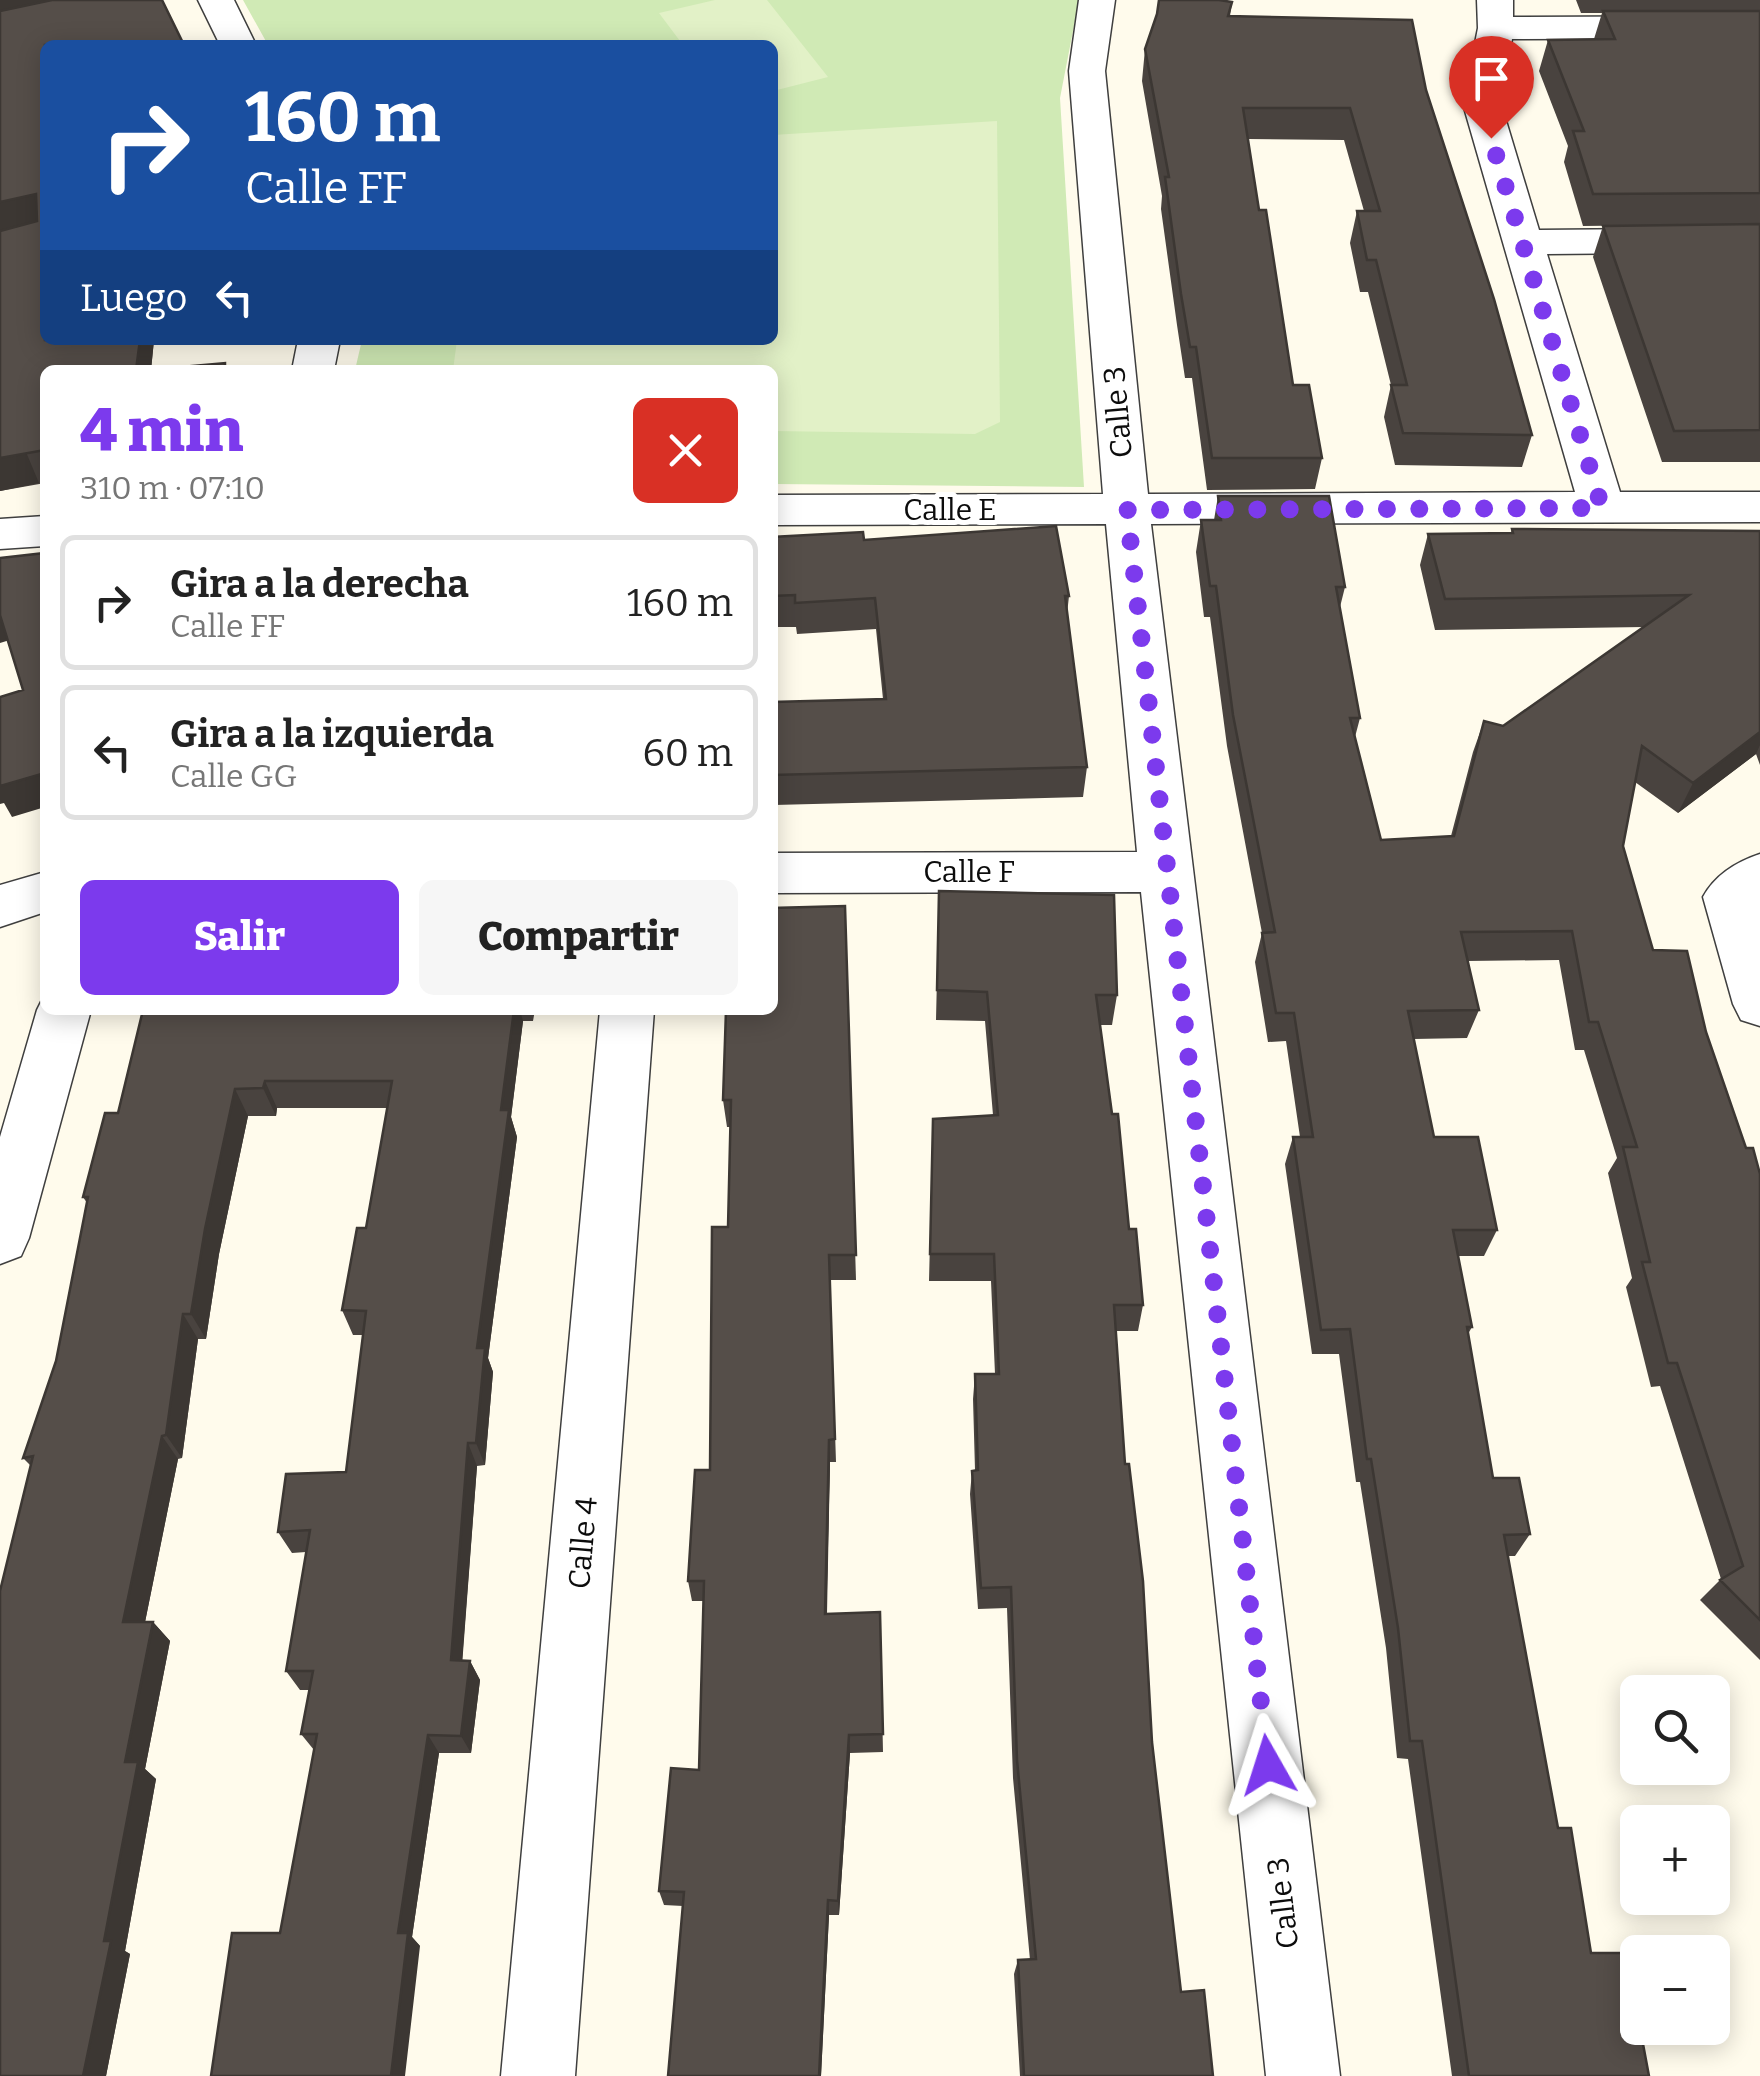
<!DOCTYPE html>
<html lang="es">
<meta charset="utf-8">
<style>
body{margin:0;font-family:Bitter,serif;background:#f6f6f6;color:#222;height:100vh;display:flex;flex-direction:column;font-size:38px;white-space:nowrap}
*{box-sizing:border-box;margin:0}
p{font-size:32px;color:#767676}
.icon{flex:none;width:55px;height:55px;fill:none;stroke:currentColor;stroke-width:2;stroke-linecap:round;stroke-linejoin:round}
.map{position:relative;flex:1;overflow:hidden}
.panel{position:absolute;left:40px;top:365px;width:738px;height:650px;display:flex;flex-direction:column;background:#fff;border-radius:15px;box-shadow:0 5px 25px #0003}
.panel>*{flex:none}
.banner{position:absolute;left:40px;top:40px;width:738px;height:305px;border-radius:15px;box-shadow:0 5px 25px #0003;background:#1a4fa0;color:#fff;overflow:hidden}
.tools{position:absolute;left:1620px;top:1675px;display:grid;gap:20px}
.tools a{display:grid;place-items:center;width:110px;height:110px;border-radius:15px;background:#fff;box-shadow:0 5px 25px #0003;font-size:50px}
.pin{position:absolute;display:grid;place-items:center;width:85px;height:85px;color:#fff;margin:-102px -42px;border-radius:50% 50% 50% 0;rotate:-45deg;box-shadow:0 0 10px #0007}
.pin .icon{rotate:45deg}
.me{position:absolute;width:110px;margin:-55px;rotate:354deg;stroke-linejoin:round;filter:drop-shadow(0 0 8px #0008)}
.turn{display:flex;align-items:center;gap:35px;height:210px;padding:0 40px;font-size:45px}
.turn .icon{width:130px;height:130px;stroke-width:2.5}
.turn b{display:block;font-size:70px;line-height:85px}
.then{display:flex;align-items:center;height:95px;padding:0 40px;background:#0003;gap:20px;font-size:38px}
.round{display:grid;place-items:center;flex:none;width:105px;height:105px;border-radius:15px;background:#f6f6f6}
.summary{display:flex;align-items:center;justify-content:space-between;height:170px;padding:0 40px}
h1{font-size:60px;font-weight:800;line-height:75px;color:#7c3aed}
.cta{display:flex;gap:20px;margin-top:auto;padding:20px 40px}
.cta a{flex:1;height:115px;border-radius:15px;background:#7c3aed;color:#fff;font-size:40px;font-weight:800;line-height:115px;text-align:center}
.cta a+a{background:#f6f6f6;color:#222}
ul{padding:0;list-style:none}
li{display:flex;align-items:center;gap:30px;height:135px;margin:0 20px 15px;padding:0 20px;border:5px solid #e0e0e0;border-radius:15px}
li div{flex:1}
li b{display:block;font-size:38px}
li em{font-style:normal}
.map>svg:first-child{display:block}
.green{fill:#d0eab5}
.pitch{fill:#e2f1c7}
.lines{fill:none;stroke-linecap:round;stroke-linejoin:round}
.street-casing{stroke:#3f3f3f;stroke-width:3}
.street{fill:#fff;fill-rule:evenodd}
.wall{fill:#49433f}
.shaded-wall{fill:#3c3733}
.building{fill:#554e49;stroke:#3c3733;stroke-width:2.5}
.route{stroke:#7c3aed;stroke-width:18;stroke-dasharray:0 32.4}
.labels{text-anchor:middle;stroke-width:10;stroke-linejoin:round;paint-order:stroke}
.street-label{font-size:30px;fill:#0c0c0c;stroke:#fff}
</style>
<div class="map">
<svg width="1760" height="2076" viewBox="0 0 1760 2076">
<rect width="100%" height="100%" fill="#fffbec"/>
<!-- green -->
<path class="green" d="M 243,0 L 1079,0 L 1060,98 L 1084,487 L 773,484 L 772,370 L 355,370 L 362,340 L 772,340 L 772,45 L 268,45 Z"/>
<!-- pitch -->
<path class="pitch" d="M 715,0 L 767,0 L 828,77 L 773,91 L 772,45 L 683,45 L 659,13 Z
M 997,121 L 1000,422 L 975,434 L 773,431 L 772,370 L 453,370 L 457,340 L 772,340 L 773,135 Z"/>
<g class="lines">
<defs>
<path id="street" d="M 198,0 L 234,0 L 256,45 L 220,45 Z
M 1079,0 L 1115,0 L 1105,71 L 1148,494 L 1575,492 L 1463,104 L 1478,28 L 1477,0 L 1513,0 L 1513,17 L 1760,16 L 1760,38 L 1512,39 L 1501,104 L 1539,230 L 1760,228 L 1760,252 L 1547,254 L 1620,492 L 1760,492 L 1760,522 L 1151,524 L 1340,2076 L 1266,2076 L 1141,892 L 772,893 L 772,853 L 1137,852 L 1106,524 L 772,525 L 772,495 L 1103,494 L 1069,71 Z
M 298,340 L 340,340 L 334,370 L 292,370 Z
M 45,516 L 45,546 L 0,549 L 0,519 Z
M 1760,854 L 1760,1026 L 1741,1020 L 1733,1004 L 1703,897 C 1715,875 1736,862 1760,854 Z
M 45,872 L 45,912 L 0,927 L 0,885 Z
M 45,994 L 45,1010 L 91,1010 L 29,1238 L 21,1256 L 0,1264 L 0,1137 L 37,1010 Z
M 600,1010 L 654,1010 L 575,2076 L 501,2076 Z"/>
</defs>
<!-- street casing -->
<use href="#street" class="street-casing"/>
<!-- street -->
<use href="#street" class="street"/>
</g>
<!-- wall -->
<path class="wall" d="M 1576,0 L 1760,0 L 1760,224 L 1583,226 L 1564,162 L 1568,146 L 1539,71 L 1548,40 L 1594,39 L 1602,13 L 1581,13 Z
M 1232,2 L 1230,16 L 1426,90 L 1532,435 L 1522,467 L 1395,465 L 1384,417 L 1391,385 L 1368,292 L 1360,292 L 1350,243 L 1357,211 L 1364,211 L 1344,140 L 1248,139 L 1259,210 L 1293,385 L 1322,458 L 1315,489 L 1207,490 L 1192,378 L 1185,378 L 1177,325 L 1161,209 L 1162,196 L 1142,81 L 1145,49 Z
M 1760,224 L 1760,462 L 1662,462 L 1593,257 L 1603,226 Z
M 45,340 L 154,340 L 151,370 L 225,363 L 228,370 L 45,370 L 45,483 L 0,491 Z
M 1218,496 L 1345,587 L 1340,607 L 1360,718 L 1355,737 L 1381,840 L 1451,836 L 1473,752 L 1484,721 L 1503,726 L 1644,627 L 1435,630 L 1420,565 L 1428,534 L 1511,533 L 1512,529 L 1760,531 L 1760,765 L 1756,754 L 1678,813 L 1635,782 L 1623,846 L 1653,950 L 1706,1032 L 1746,1148 L 1760,1174 L 1760,1660 L 1700,1600 L 1721,1579 L 1660,1386 L 1651,1387 L 1626,1287 L 1632,1278 L 1608,1173 L 1617,1158 L 1584,1050 L 1575,1050 L 1559,960 L 1467,961 L 1479,1010 L 1467,1038 L 1414,1039 L 1434,1137 L 1497,1230 L 1484,1256 L 1458,1256 L 1472,1327 L 1468,1334 L 1493,1478 L 1530,1534 L 1515,1556 L 1508,1556 L 1558,1828 L 1591,1953 L 1649,2076 L 1452,2076 L 1408,1759 L 1397,1758 L 1386,1648 L 1360,1482 L 1356,1482 L 1339,1354 L 1312,1354 L 1285,1164 L 1293,1137 L 1300,1137 L 1286,1041 L 1268,1042 L 1255,962 L 1262,933 L 1227,746 L 1210,617 L 1204,617 L 1196,552 L 1201,520 L 1214,520 Z
M 772,537 L 864,540 L 1069,596 L 1067,614 L 1087,767 L 1083,797 L 774,805 L 774,811 L 772,811 L 772,702 L 883,699 L 876,629 L 797,634 L 796,627 L 772,627 Z
M 939,891 L 1117,995 L 1112,1025 L 1100,1025 L 1129,1229 L 1143,1305 L 1138,1331 L 1116,1331 L 1125,1464 L 1152,1742 L 1181,1992 L 1213,2076 L 1020,2076 L 1014,1974 L 1018,1960 L 1030,1960 L 1013,1778 L 1007,1608 L 978,1609 L 970,1494 L 972,1471 L 975,1470 L 973,1399 L 975,1374 L 995,1374 L 991,1281 L 929,1281 L 933,1119 L 993,1115 L 985,1021 L 936,1020 Z
M 845,906 L 856,1280 L 830,1280 L 836,1462 L 830,1462 L 827,1614 L 880,1612 L 883,1752 L 850,1753 L 839,1915 L 829,1915 L 821,2076 L 668,2076 L 683,1906 L 664,1905 L 659,1891 L 699,1770 L 704,1601 L 692,1601 L 688,1581 L 710,1470 L 728,1227 L 730,1127 L 727,1127 L 723,1100 Z
M 143,1010 L 535,1010 L 533,1021 L 523,1021 L 511,1117 L 517,1137 L 488,1358 L 493,1372 L 485,1465 L 477,1466 L 462,1661 L 470,1661 L 480,1680 L 471,1753 L 439,1753 L 412,1937 L 420,1946 L 280,1933 L 314,1750 L 301,1734 L 310,1690 L 300,1690 L 286,1671 L 306,1552 L 292,1553 L 278,1532 L 346,1472 L 363,1335 L 353,1335 L 342,1310 L 366,1228 L 387,1108 L 277,1108 L 276,1116 L 248,1116 L 219,1254 L 206,1339 L 198,1339 L 182,1458 L 178,1459 L 145,1622 L 153,1622 L 170,1641 L 145,1769 L 156,1779 L 125,1951 L 130,1954 L 106,2076 L 0,2076 L 31,1466 L 23,1458 L 56,1361 L 87,1203 L 83,1197 L 118,1113 Z"/>
<!-- shaded-wall -->
<path class="shaded-wall" d="M 0,0 L 70,0 L 0,17 Z
M 36,194 L 45,219 L 0,236 L 0,202 Z
M 140,340 L 154,340 L 151,370 L 136,370 Z
M 26,452 L 39,483 L 0,491 L 0,458 Z
M 0,613 L 13,639 L 0,643 Z
M 1760,732 L 1760,745 L 1756,754 L 1678,813 L 1693,783 Z
M 45,773 L 45,807 L 12,817 L 4,803 L 0,804 L 0,786 Z
M 514,1010 L 520,1010 L 523,1021 L 511,1117 L 517,1137 L 488,1358 L 493,1372 L 485,1465 L 476,1443 L 477,1348 L 501,1110 Z
M 265,1081 L 277,1108 L 276,1116 L 263,1088 Z
M 235,1089 L 248,1116 L 219,1254 L 206,1339 L 191,1314 L 205,1229 Z
M 183,1314 L 198,1339 L 182,1458 L 166,1435 Z
M 162,1436 L 178,1459 L 141,1642 L 123,1622 Z
M 829,1440 L 830,1462 L 826,1634 L 825,1614 Z
M 468,1443 L 477,1466 L 461,1679 L 451,1660 Z
M 153,1622 L 170,1641 L 145,1769 L 156,1779 L 125,1951 L 130,1954 L 106,2076 L 83,2076 L 104,1941 L 125,1762 Z
M 470,1661 L 480,1680 L 471,1753 L 461,1736 Z
M 428,1735 L 439,1753 L 412,1937 L 420,1946 L 405,2076 L 391,2076 L 398,1933 Z
M 849,1735 L 850,1753 L 839,1915 L 838,1901 Z
M 828,1900 L 829,1915 L 821,2076 L 819,2076 Z"/>
<!-- building -->
<path class="building" d="M 52,0 L 162,0 L 184,45 L 45,45 L 45,340 L 140,340 L 136,370 L 45,370 L 45,450 L 0,458 L 0,231 L 37,221 L 36,194 L 0,202 L 0,11 Z
M 1159,0 L 1219,0 L 1232,2 L 1228,16 L 1412,20 L 1426,90 L 1494,299 L 1532,435 L 1403,433 L 1391,385 L 1407,385 L 1376,260 L 1367,260 L 1357,211 L 1380,211 L 1350,108 L 1243,108 L 1259,210 L 1266,210 L 1293,385 L 1309,385 L 1322,458 L 1212,458 L 1196,347 L 1190,347 L 1181,294 L 1165,177 L 1169,177 L 1145,49 L 1157,14 Z
M 1603,11 L 1760,11 L 1760,193 L 1593,194 L 1573,131 L 1584,131 L 1548,40 L 1615,39 Z
M 1760,224 L 1760,430 L 1674,431 L 1603,226 Z
M 225,363 L 225,370 L 147,370 Z
M 1218,496 L 1329,496 L 1345,587 L 1336,587 L 1360,718 L 1350,718 L 1381,840 L 1454,836 L 1484,721 L 1503,726 L 1689,595 L 1445,599 L 1428,534 L 1513,533 L 1512,529 L 1760,531 L 1760,732 L 1693,783 L 1642,746 L 1623,846 L 1653,950 L 1687,951 L 1706,1032 L 1746,1148 L 1753,1148 L 1760,1174 L 1760,1620 L 1720,1580 L 1743,1566 L 1677,1363 L 1668,1363 L 1642,1262 L 1650,1262 L 1623,1147 L 1637,1147 L 1598,1022 L 1589,1022 L 1572,931 L 1461,932 L 1479,1010 L 1408,1011 L 1434,1137 L 1478,1137 L 1497,1230 L 1453,1230 L 1472,1327 L 1467,1327 L 1493,1478 L 1519,1478 L 1530,1534 L 1504,1535 L 1558,1828 L 1571,1828 L 1591,1953 L 1625,1953 L 1638,2016 L 1638,2028 L 1640,2028 L 1649,2076 L 1469,2076 L 1422,1741 L 1410,1741 L 1398,1628 L 1371,1459 L 1367,1459 L 1350,1329 L 1321,1330 L 1293,1137 L 1313,1137 L 1294,1013 L 1276,1013 L 1262,933 L 1275,932 L 1233,715 L 1216,586 L 1210,586 L 1201,520 L 1221,520 Z
M 1056,526 L 1069,596 L 1065,596 L 1087,767 L 772,775 L 772,702 L 886,699 L 875,598 L 795,603 L 795,595 L 772,596 L 772,537 L 863,532 L 864,540 Z
M 45,553 L 45,773 L 0,786 L 0,697 L 23,690 L 0,615 L 0,558 Z
M 939,891 L 1114,895 L 1117,995 L 1096,995 L 1112,1114 L 1118,1114 L 1129,1229 L 1136,1229 L 1143,1305 L 1114,1305 L 1125,1464 L 1129,1464 L 1143,1581 L 1152,1742 L 1181,1992 L 1204,1990 L 1213,2076 L 1024,2076 L 1018,1960 L 1036,1959 L 1017,1760 L 1011,1587 L 981,1588 L 972,1471 L 978,1470 L 975,1374 L 999,1374 L 994,1254 L 930,1254 L 933,1119 L 998,1115 L 987,992 L 937,990 Z
M 845,906 L 856,1255 L 829,1255 L 835,1439 L 829,1440 L 825,1614 L 880,1612 L 883,1734 L 849,1735 L 838,1901 L 828,1900 L 819,2076 L 668,2076 L 684,1892 L 659,1891 L 671,1768 L 699,1770 L 704,1581 L 688,1581 L 695,1470 L 710,1470 L 712,1227 L 728,1227 L 731,1100 L 723,1100 L 726,1010 L 772,1010 L 772,908 Z
M 143,1010 L 514,1010 L 501,1110 L 509,1110 L 477,1348 L 485,1348 L 476,1443 L 468,1443 L 451,1660 L 470,1661 L 461,1736 L 428,1735 L 398,1933 L 408,1933 L 391,2076 L 211,2076 L 232,1933 L 280,1933 L 317,1734 L 301,1734 L 313,1671 L 286,1671 L 310,1530 L 278,1532 L 286,1474 L 346,1472 L 366,1311 L 342,1310 L 357,1228 L 366,1228 L 392,1081 L 265,1081 L 263,1088 L 235,1089 L 205,1229 L 191,1314 L 183,1314 L 166,1435 L 162,1436 L 123,1622 L 153,1622 L 125,1762 L 138,1762 L 104,1941 L 111,1941 L 83,2076 L 0,2076 L 0,1591 L 33,1456 L 23,1458 L 56,1361 L 88,1197 L 83,1197 L 105,1113 L 118,1113 Z"/>
<g class="lines">
<!-- route -->
<path class="route" d="M 1268,1765 L 1127,510 L 1602,508 L 1491,138"/>
</g>
<g class="labels">
<!-- street labels -->
<g class="street-label">
<text transform="translate(1118 412) rotate(-95)" y="10">Calle 3</text>
<text x="950" y="520">Calle E</text>
<text x="969" y="882">Calle F</text>
<text transform="translate(583 1543) rotate(-85)" y="10">Calle 4</text>
<text transform="translate(1283 1903) rotate(-97)" y="10">Calle 3</text>
</g>
</g>
</svg>
<div class="tools">
<a><svg class="icon" aria-label="search" viewBox="0 0 24 24"><circle cx="10" cy="10" r="6"/><path d="M15 15l6 6"/></svg></a>
<a>+</a>
<a>−</a>
</div>
<div class="pin" style="left:1491px;top:138px;background:#d93025"><svg class="icon" aria-label="arrive" viewBox="0 0 24 24"><path d="M6 21V4h12l-3 4 3 4H6"/></svg></div>
<svg class="me" style="left:1268px;top:1765px" viewBox="-20 -20 40 40"><path d="M0-17L14 15 0 8-14 15z" fill="#7c3aed" stroke="#fff" stroke-width="4"/></svg>
<div class="banner">
<div class="turn"><svg class="icon" aria-label="right" viewBox="0 0 24 24"><path d="M7 20v-9h11M14 6l5 5-5 5"/></svg><div><b>160 m</b>Calle FF</div></div>
<div class="then">Luego<svg class="icon" aria-label="left" viewBox="0 0 24 24"><path d="M17 20v-9H6M10 6l-5 5 5 5"/></svg></div>
</div>
<section class="panel">
<div class="summary"><div><h1>4 min</h1><p>310 m · 07:10</p></div><a class="round" style="background:#d93025;color:#fff"><svg class="icon" aria-label="close" viewBox="0 0 24 24"><path d="M6 6l12 12M18 6L6 18"/></svg></a></div>
<ul>
<li><svg class="icon" aria-label="right" viewBox="0 0 24 24"><path d="M7 20v-9h11M14 6l5 5-5 5"/></svg><div><b>Gira a la derecha</b><p>Calle FF</p></div><em>160 m</em></li>
<li><svg class="icon" aria-label="left" viewBox="0 0 24 24"><path d="M17 20v-9H6M10 6l-5 5 5 5"/></svg><div><b>Gira a la izquierda</b><p>Calle GG</p></div><em>60 m</em></li>
</ul>
<div class="cta"><a>Salir</a><a>Compartir</a></div>
</section>
</div>
